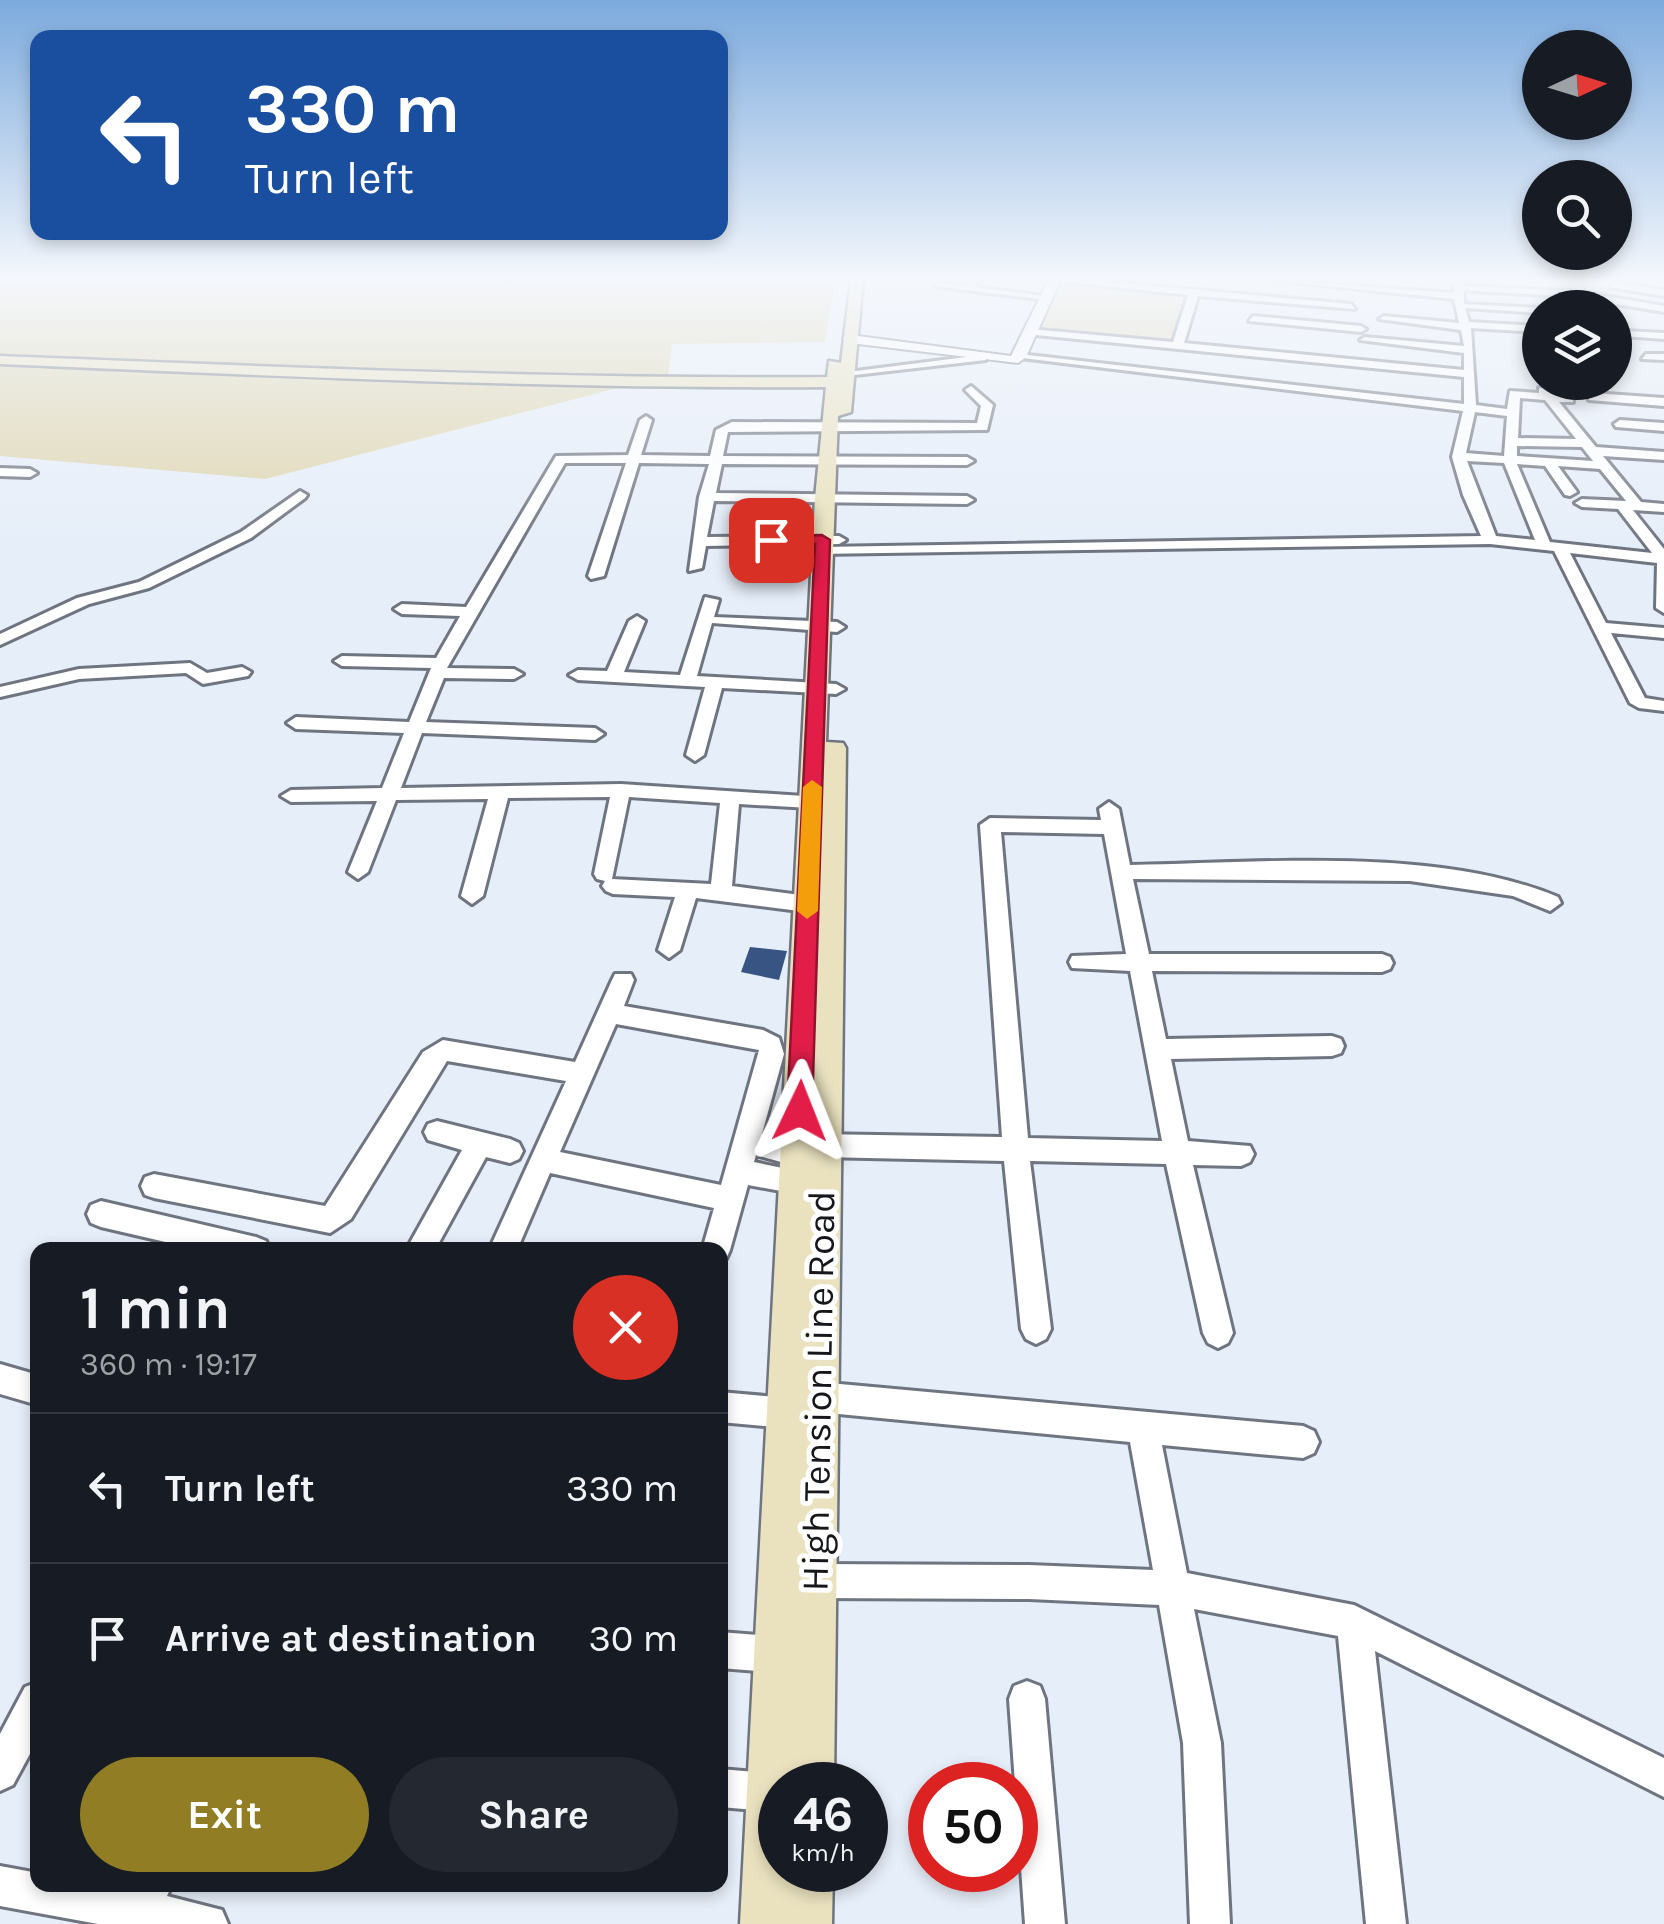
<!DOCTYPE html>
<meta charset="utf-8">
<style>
body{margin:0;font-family:Karla,sans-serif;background:#242831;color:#f1f3f6;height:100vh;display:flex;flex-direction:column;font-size:38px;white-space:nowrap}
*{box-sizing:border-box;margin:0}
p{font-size:32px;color:#9ea1a6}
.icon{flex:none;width:55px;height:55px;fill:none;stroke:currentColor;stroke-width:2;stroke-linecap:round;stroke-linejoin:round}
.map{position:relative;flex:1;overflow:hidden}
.panel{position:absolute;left:30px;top:1242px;width:698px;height:650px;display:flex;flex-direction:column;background:#171b24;border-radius:20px;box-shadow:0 5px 15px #0003}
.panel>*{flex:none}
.hud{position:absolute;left:30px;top:30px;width:698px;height:210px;border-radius:20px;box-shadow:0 5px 15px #0003;background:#1a4fa0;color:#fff;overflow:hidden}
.needle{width:65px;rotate:86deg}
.controls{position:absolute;left:1522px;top:30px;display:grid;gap:20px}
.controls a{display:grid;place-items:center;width:110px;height:110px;border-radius:50%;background:#171b24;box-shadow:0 5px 15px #0003;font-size:50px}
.speed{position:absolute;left:758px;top:1762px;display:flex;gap:20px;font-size:50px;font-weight:700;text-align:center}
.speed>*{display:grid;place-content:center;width:130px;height:130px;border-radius:50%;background:#171b24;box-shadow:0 5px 15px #0003;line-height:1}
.speed small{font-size:25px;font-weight:400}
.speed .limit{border:15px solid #d22;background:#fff;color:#111}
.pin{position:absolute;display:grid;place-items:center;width:85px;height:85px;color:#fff;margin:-42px;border-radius:20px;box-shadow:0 5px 15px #0006}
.me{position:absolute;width:110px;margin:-55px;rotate:2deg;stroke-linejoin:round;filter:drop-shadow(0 0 8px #0008)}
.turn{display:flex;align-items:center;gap:35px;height:210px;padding:0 50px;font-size:45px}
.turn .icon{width:130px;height:130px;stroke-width:2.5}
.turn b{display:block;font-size:70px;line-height:85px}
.round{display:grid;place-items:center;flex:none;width:105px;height:105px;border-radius:52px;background:#242831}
.overview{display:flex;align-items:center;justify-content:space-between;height:170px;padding:0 50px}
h1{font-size:60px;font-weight:700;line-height:75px}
.button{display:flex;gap:20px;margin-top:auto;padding:20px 50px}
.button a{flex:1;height:115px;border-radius:60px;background:#917e24;color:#fff;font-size:40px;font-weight:700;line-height:115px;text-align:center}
.button a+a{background:#242831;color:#f1f3f6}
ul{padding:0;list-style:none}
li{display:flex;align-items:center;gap:30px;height:150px;padding:0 50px;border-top:2px solid #363941}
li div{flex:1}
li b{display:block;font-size:38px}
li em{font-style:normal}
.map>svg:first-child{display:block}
.green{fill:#ded5ae}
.building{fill:#375483}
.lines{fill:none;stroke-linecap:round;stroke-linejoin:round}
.minor-casing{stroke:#6f7580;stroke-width:6}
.tertiary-casing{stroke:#6f7580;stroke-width:4}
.secondary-casing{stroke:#6f7580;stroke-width:5}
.minor{fill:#fff;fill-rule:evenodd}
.tertiary{fill:#fff;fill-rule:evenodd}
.secondary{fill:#eae2bf;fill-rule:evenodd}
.route{fill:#e11d48;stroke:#92132f;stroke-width:2.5}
.slow{fill:#f59e0b}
.labels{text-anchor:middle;stroke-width:10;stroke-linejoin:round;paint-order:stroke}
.street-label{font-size:38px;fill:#15171b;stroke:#fff}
</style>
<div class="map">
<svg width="1664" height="1924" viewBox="0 0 1664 1924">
<rect width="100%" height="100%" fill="#e6eef9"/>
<!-- green -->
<path class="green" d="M 0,279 L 836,279 L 825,342 L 672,344 L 668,375 L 265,479 L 0,456 Z
M 1060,282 L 1184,294 L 1174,345 L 1038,330 Z"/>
<!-- building -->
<path class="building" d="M 750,947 L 787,951 L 779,980 L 741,972 Z"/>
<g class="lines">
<defs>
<path id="minor" d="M 970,279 L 980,279 L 975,287 L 1052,297 L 1047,300 L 934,286 L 939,283 L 965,286 Z
M 1076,279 L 1351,304 L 1355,309 L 1198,296 L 1184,343 L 1464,370 L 1464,353 L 1360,340 L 1365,337 L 1464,346 L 1461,330 L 1379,319 L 1384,316 L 1459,323 L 1454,299 L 1263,279 L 1454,293 L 1454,279 L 1464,279 L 1464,286 L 1575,291 L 1664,306 L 1664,312 L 1575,297 L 1464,290 L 1464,304 L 1542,308 L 1540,313 L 1465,308 L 1469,322 L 1540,326 L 1540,332 L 1471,328 L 1476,405 L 1507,409 L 1510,391 L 1539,393 L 1539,388 L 1547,388 L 1552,394 L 1573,396 L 1573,402 L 1559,402 L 1596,447 L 1664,452 L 1664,460 L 1603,456 L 1641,502 L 1664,504 L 1664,512 L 1633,510 L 1664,549 L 1664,613 L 1656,608 L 1657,563 L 1570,553 L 1606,623 L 1664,628 L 1664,638 L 1611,633 L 1645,698 L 1664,701 L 1664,711 L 1639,708 L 1630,703 L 1554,551 L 1490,544 L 817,554 L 817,548 L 822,547 L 1481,536 L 1463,495 L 1452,457 L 1463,411 L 1013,357 L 1019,354 L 1464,404 L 1464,377 L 1026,334 L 1030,329 L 1173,342 L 1188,295 L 1050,280 ZM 1520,398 L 1545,400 L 1576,439 L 1518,438 ZM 1475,412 L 1507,416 L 1504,456 L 1466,453 ZM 1517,446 L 1582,447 L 1593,461 L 1517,456 ZM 1467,461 L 1504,463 L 1535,540 L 1496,536 ZM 1517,464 L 1545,466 L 1565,495 L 1570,496 L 1577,492 L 1558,466 L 1600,469 L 1626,501 L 1582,499 L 1575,503 L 1582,507 L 1618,509 L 1652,553 L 1550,542 Z
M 1613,282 L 1664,290 L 1664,296 L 1610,287 Z
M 1253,316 L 1361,326 L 1366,329 L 1361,332 L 1249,321 Z
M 1626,331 L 1664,333 L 1664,339 L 1622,336 Z
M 1646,354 L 1664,354 L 1664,360 L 1642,359 Z
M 982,355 L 986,360 L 846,376 L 840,373 Z
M 971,386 L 993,405 L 987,430 L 728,432 L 723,456 L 967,457 L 974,461 L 967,465 L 722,464 L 716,493 L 967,496 L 974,500 L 967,504 L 714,501 L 707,537 L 839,536 L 846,540 L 839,544 L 777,545 L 774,569 L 766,574 L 758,569 L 763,545 L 706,546 L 702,568 L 689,571 L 699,497 L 709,464 L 639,463 L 604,576 L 591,579 L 588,576 L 626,463 L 565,463 L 447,668 L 514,669 L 523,674 L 514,679 L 444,678 L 426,722 L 595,728 L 604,734 L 595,740 L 422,733 L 401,788 L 621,784 L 834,798 L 837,803 L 827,809 L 739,804 L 732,886 L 823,898 L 831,900 L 834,906 L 831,912 L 823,914 L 696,898 L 680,950 L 669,958 L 658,950 L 675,897 L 613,894 L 606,891 L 602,886 L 605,881 L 597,879 L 594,874 L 610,797 L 508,798 L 483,896 L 472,904 L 461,896 L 488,799 L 396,800 L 368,872 L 358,879 L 348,872 L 377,801 L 291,802 L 281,796 L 291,790 L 382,788 L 404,733 L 296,729 L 287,723 L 296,717 L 409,722 L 431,668 L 342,666 L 334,661 L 342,656 L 436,658 L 460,616 L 402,614 L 394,609 L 402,604 L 466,607 L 556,456 L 628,455 L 640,420 L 646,416 L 652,420 L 641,455 L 710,456 L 716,430 L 732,422 L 977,423 L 981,406 L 965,390 ZM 629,797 L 720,803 L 711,884 L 612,879 Z
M 1593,393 L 1664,398 L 1664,406 L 1589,400 L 1589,394 Z
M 1620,420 L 1664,423 L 1664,431 L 1616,427 L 1614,424 Z
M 0,468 L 30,469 L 37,473 L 30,477 L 0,476 Z
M 300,491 L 307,495 L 305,498 L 251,538 L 149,588 L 89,604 L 0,645 L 0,634 L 77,598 L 139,582 L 241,532 Z
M 705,597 L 719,600 L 714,617 L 837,622 L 845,627 L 837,632 L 712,623 L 697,676 L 836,684 L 845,689 L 836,694 L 722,688 L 704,755 L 695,761 L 686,755 L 705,687 L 578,680 L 569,675 L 578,670 L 607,671 L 629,621 L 637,616 L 645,621 L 624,672 L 680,675 Z
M 190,663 L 207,673 L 242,667 L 251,672 L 248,676 L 203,684 L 186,673 L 79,679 L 0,697 L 0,687 L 79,669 Z
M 1109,802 L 1119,809 L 1130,865 C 1262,863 1436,846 1558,897 L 1561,903 L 1550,911 L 1513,896 L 1410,881 L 1133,879 L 1149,954 L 1382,954 L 1390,957 L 1393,963 L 1390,969 L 1382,972 L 1152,971 L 1166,1039 L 1332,1036 L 1341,1039 L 1344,1046 L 1341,1053 L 1332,1056 L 1171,1059 L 1188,1141 L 1250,1146 L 1254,1154 L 1250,1162 L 1241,1166 L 1193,1165 L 1233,1333 L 1228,1343 L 1218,1348 L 1208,1343 L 1203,1333 L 1166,1164 L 1030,1161 L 1051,1329 L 1046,1339 L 1036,1344 L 1026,1339 L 1021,1329 L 1004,1161 L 822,1157 L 819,1166 L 810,1170 L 756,1155 L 754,1162 L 806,1173 L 810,1182 L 806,1191 L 797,1194 L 748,1185 L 730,1250 L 726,1259 L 720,1262 L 720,1250 L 702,1250 L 714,1208 L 550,1173 L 517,1250 L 489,1250 L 566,1081 L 447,1061 L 351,1219 L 330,1233 L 154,1198 L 145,1195 L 141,1186 L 145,1177 L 154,1174 L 325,1206 L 423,1052 L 443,1040 L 575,1062 L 612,980 L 615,974 L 631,974 L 634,980 L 624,1006 L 763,1030 L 779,1038 L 784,1054 L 762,1134 L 802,1144 L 806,1137 L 815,1134 L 1002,1137 L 980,825 L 990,818 L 1101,820 L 1099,809 ZM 1001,832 L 1104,834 L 1126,954 L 1072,956 L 1069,962 L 1072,968 L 1130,971 L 1162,1141 L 1028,1138 ZM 616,1024 L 759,1050 L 721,1185 L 560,1152 Z
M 437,1121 L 510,1139 L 519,1143 L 523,1151 L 519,1159 L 510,1163 L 486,1157 L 435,1250 L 406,1250 L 462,1150 L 428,1140 L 424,1132 L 428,1124 Z
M 101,1201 L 256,1237 L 266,1241 L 270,1250 L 200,1250 L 101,1227 L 91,1223 L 87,1214 L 91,1205 Z
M 0,1364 L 38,1375 L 38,1405 L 0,1394 Z
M 818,1382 L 1303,1426 L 1314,1431 L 1319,1442 L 1314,1453 L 1303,1458 L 1162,1445 L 1187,1573 L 1354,1605 L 1664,1758 L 1664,1797 L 1375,1651 L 1406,1924 L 1366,1924 L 1338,1636 L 1194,1609 L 1221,1743 L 1230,1924 L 1190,1924 L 1183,1743 L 1159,1605 L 1029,1599 L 814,1598 L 802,1593 L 797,1581 L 802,1569 L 814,1564 L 1029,1565 L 1153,1570 L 1130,1442 L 818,1412 L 807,1408 L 803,1397 L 807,1386 Z
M 720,1392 L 788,1398 L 799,1402 L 803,1413 L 799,1424 L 788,1428 L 720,1422 Z
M 720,1632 L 783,1637 L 796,1642 L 801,1655 L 796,1668 L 783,1673 L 720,1668 Z
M 1027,1681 L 1040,1686 L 1045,1699 L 1065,1924 L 1025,1924 L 1009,1699 L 1014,1686 Z
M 38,1682 L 38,1739 L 13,1785 L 0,1791 L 0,1734 L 25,1687 Z
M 720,1769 L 780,1774 L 793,1780 L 796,1785 L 780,1785 L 780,1812 L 720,1807 Z
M 0,1866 L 38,1873 L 38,1885 L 105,1885 L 130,1890 L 132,1885 L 172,1885 L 167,1896 L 222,1910 L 228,1924 L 98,1924 L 0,1906 Z"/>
<path id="tertiary" d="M 1049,279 L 1061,279 L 1026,357 L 1018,363 L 850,343 L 843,339 L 850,335 L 1011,356 Z"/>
<path id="secondary" d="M 851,279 L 863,279 L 851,412 L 838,416 L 826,742 L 843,743 L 846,748 L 834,1785 L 780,1785 L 780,1870 L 833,1870 L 832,1924 L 740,1924 L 815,498 L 826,387 C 551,389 275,376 0,364 L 0,356 C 276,367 551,379 827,377 L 829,361 L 841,363 Z"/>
</defs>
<!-- minor casing -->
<use href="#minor" class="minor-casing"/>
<!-- tertiary casing -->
<use href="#tertiary" class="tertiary-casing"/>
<!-- secondary casing -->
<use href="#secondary" class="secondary-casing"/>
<!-- minor -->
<use href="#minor" class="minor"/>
<!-- tertiary -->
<use href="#tertiary" class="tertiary"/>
<!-- secondary -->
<use href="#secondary" class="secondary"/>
</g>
<!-- sky -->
<linearGradient id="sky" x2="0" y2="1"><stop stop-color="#7caadd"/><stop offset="0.51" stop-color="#f4f7fc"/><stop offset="1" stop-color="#f4f7fc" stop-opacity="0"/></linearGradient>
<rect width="1664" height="548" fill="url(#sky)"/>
<!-- route -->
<path class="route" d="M 822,535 L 830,540 L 812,1111 L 809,1119 L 800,1122 L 790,1119 L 787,1111 L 815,544 L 771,545 L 764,540 L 771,536 Z"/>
<!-- slow -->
<path class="slow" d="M 812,780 L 822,787 L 818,911 L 807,919 L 797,911 L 803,787 Z"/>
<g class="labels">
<!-- street labels -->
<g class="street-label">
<text transform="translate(818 1391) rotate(-89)" y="13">High Tension Line Road</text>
</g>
</g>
</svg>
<div class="controls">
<a><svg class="needle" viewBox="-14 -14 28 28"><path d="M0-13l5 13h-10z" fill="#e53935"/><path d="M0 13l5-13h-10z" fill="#9ea1a6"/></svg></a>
<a><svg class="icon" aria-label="search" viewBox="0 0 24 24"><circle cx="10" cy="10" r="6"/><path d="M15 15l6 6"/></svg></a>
<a><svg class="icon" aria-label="layers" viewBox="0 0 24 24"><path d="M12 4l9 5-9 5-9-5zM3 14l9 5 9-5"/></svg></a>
</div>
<div class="speed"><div>46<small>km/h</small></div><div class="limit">50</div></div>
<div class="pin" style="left:771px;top:540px;background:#d93025"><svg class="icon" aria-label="arrive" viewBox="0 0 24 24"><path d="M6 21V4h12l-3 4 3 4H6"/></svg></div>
<svg class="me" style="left:800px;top:1111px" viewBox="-20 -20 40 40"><path d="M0-17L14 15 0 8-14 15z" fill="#e11d48" stroke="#fff" stroke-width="4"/></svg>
<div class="hud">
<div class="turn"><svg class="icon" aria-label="left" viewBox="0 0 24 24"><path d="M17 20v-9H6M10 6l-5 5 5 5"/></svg><div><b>330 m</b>Turn left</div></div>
</div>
<section class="panel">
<div class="overview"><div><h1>1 min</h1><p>360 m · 19:17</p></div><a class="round" style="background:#d93025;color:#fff"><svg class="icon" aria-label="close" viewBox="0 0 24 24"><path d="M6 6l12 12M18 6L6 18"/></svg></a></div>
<ul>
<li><svg class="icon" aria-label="left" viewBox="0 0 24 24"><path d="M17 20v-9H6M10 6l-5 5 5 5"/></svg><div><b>Turn left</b></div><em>330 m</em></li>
<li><svg class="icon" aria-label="arrive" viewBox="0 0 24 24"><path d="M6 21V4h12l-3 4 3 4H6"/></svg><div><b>Arrive at destination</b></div><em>30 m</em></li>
</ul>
<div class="button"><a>Exit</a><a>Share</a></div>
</section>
</div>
